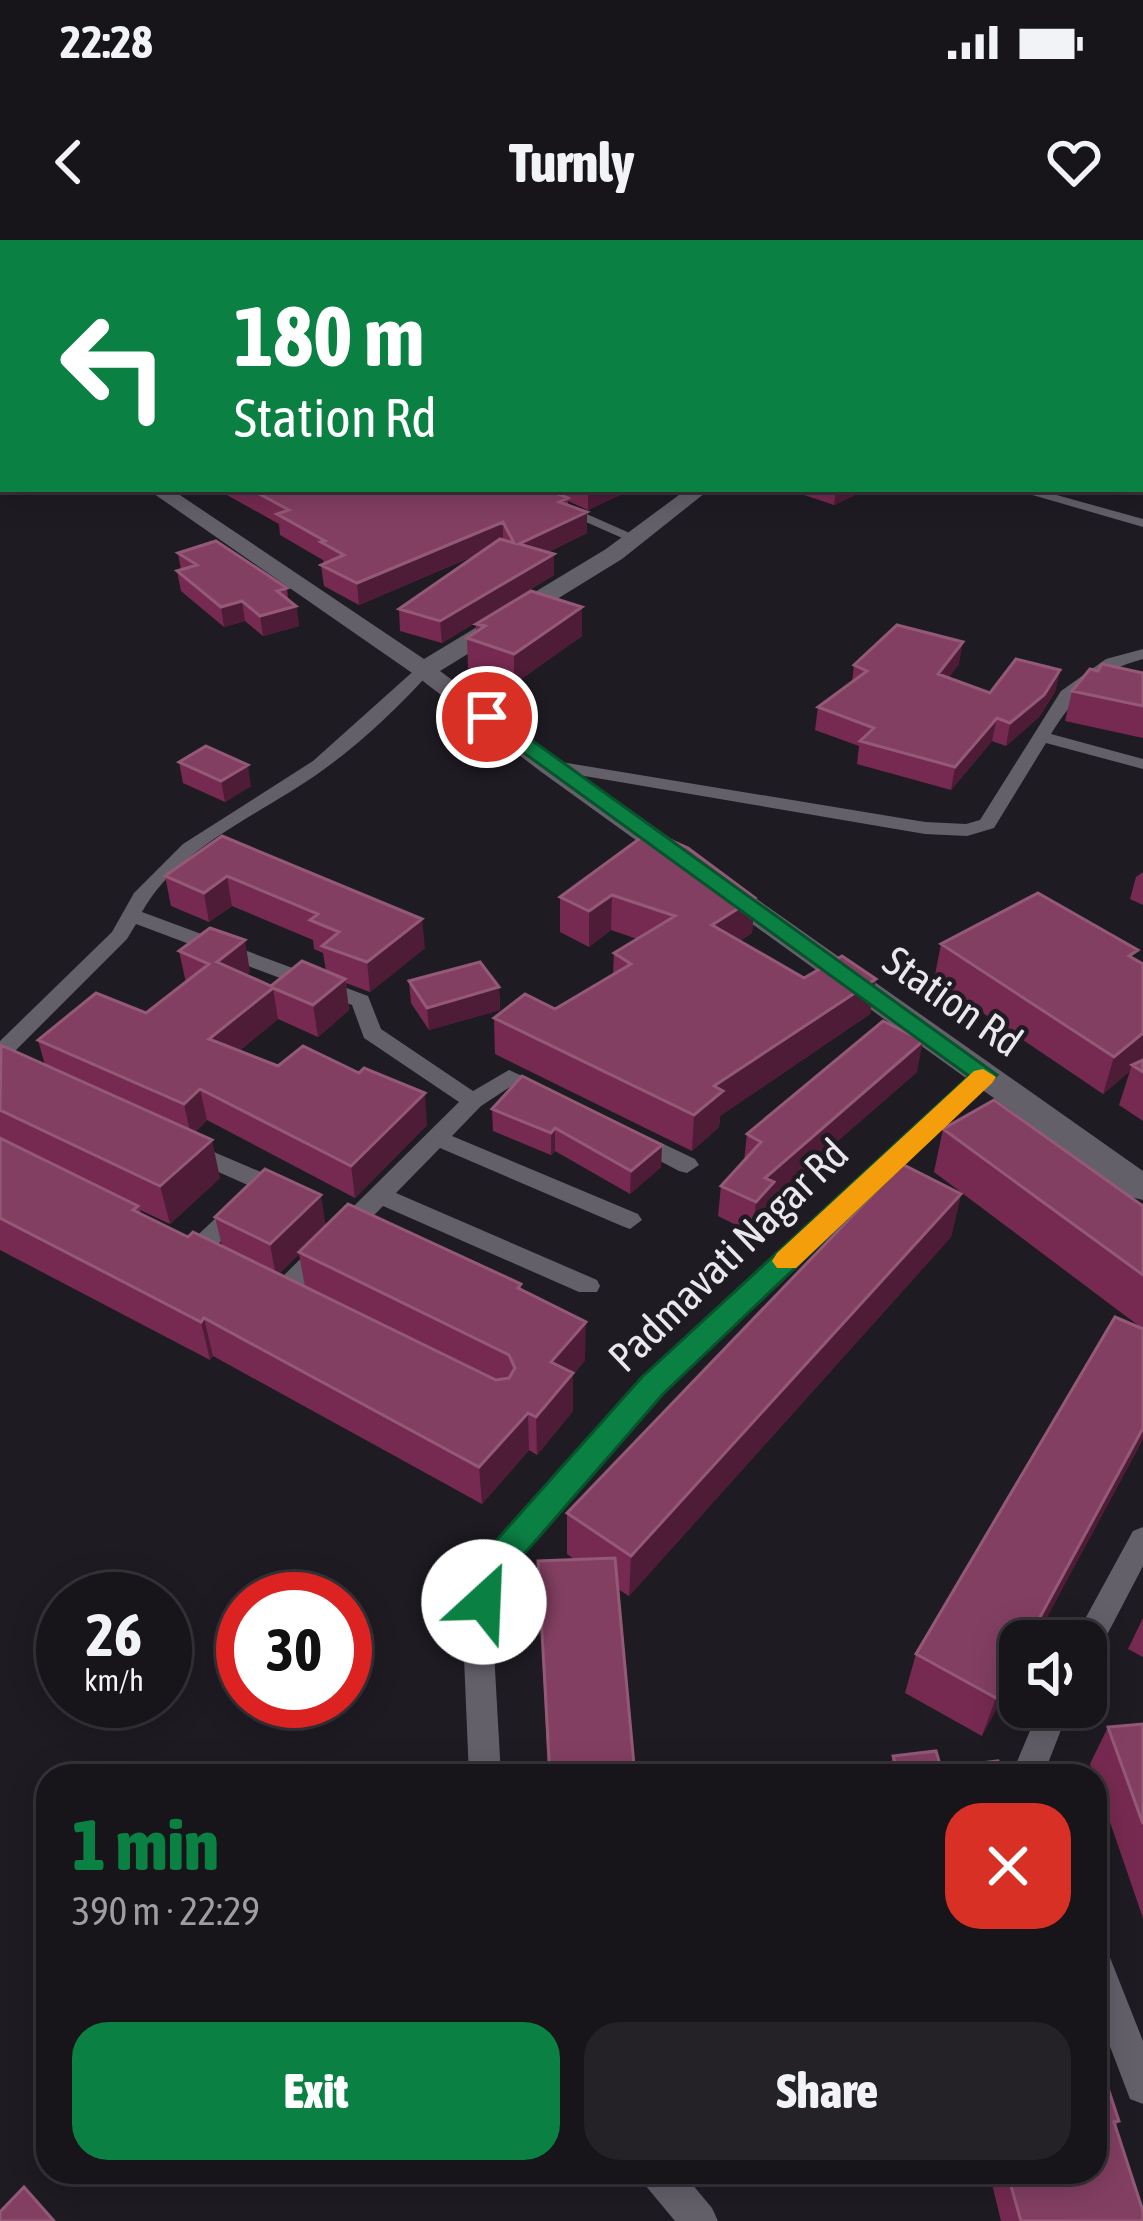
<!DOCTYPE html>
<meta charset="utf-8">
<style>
body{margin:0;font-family:"Asap Condensed",sans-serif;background:#242127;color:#f1f3f6;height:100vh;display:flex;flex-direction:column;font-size:45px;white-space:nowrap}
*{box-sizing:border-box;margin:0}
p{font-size:39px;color:#9e9ea2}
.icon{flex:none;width:66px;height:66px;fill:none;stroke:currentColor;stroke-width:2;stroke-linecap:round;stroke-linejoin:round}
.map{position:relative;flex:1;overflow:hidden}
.panel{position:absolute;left:36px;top:1524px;width:1071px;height:420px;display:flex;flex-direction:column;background:#17141a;border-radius:36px;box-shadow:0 6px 30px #0003,0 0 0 3px #363339}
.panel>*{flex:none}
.banner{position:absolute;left:0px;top:0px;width:1143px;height:252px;box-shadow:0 6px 30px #0003,0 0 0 3px #363339;background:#0b8043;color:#fff;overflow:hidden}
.controls{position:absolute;left:999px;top:1380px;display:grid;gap:24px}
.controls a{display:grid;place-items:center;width:108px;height:108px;border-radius:24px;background:#17141a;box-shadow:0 6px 30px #0003,0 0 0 3px #363339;font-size:60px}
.speed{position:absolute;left:36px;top:1332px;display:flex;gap:24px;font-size:60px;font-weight:700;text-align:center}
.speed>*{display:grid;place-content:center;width:156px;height:156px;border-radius:50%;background:#17141a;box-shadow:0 6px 30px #0003,0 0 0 3px #363339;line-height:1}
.speed small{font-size:30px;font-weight:400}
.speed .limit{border:18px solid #d22;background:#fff;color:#111}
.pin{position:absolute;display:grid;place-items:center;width:102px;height:102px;color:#fff;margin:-51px;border:6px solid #fff;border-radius:50%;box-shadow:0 3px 12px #0007}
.me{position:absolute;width:132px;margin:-66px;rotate:25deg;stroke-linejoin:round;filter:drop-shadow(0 0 9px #0008)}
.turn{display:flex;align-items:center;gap:42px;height:252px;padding:0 36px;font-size:54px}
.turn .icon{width:156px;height:156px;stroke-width:2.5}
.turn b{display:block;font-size:84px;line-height:102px}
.round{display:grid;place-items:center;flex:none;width:126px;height:126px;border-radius:36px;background:#242127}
.head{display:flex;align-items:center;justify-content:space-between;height:204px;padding:0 36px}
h1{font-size:72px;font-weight:800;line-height:90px;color:#0b8043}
.action{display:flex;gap:24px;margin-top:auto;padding:24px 36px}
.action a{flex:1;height:138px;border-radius:36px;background:#0b8043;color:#fff;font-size:48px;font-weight:800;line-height:138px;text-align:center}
.action a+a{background:#242127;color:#f1f3f6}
.status{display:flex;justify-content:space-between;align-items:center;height:84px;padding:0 60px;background:#17141a;direction:ltr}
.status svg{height:33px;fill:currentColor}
header{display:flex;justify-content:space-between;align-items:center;height:156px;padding:0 36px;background:#17141a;font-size:54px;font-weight:800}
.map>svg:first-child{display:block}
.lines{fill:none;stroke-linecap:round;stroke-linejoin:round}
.street{fill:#64606a;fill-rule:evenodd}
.secondary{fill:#64606a;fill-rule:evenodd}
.wall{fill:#772a51;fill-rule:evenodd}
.shaded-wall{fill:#4e1c37}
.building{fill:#833f62;stroke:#935977;stroke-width:3}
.route{fill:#0b8043;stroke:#07532c;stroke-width:3}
.slow{fill:#f59e0b}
.labels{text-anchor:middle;stroke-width:9;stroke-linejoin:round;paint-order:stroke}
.street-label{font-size:42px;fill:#eae7ed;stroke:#1f1b23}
</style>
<div class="status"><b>22:28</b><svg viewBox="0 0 49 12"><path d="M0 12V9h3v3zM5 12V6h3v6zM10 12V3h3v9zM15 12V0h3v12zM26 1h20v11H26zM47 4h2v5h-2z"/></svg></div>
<header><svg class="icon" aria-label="back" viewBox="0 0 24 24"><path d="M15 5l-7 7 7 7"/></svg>Turnly<svg class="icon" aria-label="heart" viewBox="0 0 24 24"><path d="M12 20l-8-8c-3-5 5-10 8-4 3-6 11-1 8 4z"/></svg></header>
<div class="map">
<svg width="1143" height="1981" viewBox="0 0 1143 1981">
<rect width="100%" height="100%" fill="#1f1b23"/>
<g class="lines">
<!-- street -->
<path class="street" d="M 1140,231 L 1143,232 L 1143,240 L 1140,239 Z
M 511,249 L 530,249 L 641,298 L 629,301 Z
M 1012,249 L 1035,249 L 1143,279 L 1143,287 Z
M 1143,409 L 1143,419 C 1097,431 1075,456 1051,494 L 1143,519 L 1143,529 L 1046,503 L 994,588 L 967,596 L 925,594 L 549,530 L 540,525 L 549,520 L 925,582 L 966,584 L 980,580 L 1061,451 L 1106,419 Z
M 418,427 L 432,430 C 401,465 361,503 323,530 C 263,574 179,605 142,672 L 368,756 L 381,789 L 473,851 L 509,830 L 551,849 L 554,854 L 543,861 L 510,847 L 481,866 L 452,896 L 638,974 L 642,980 L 630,989 L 622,986 L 440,908 L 396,953 L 597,1040 L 600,1046 L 597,1052 L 579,1052 L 383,966 L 289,1062 L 271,1062 L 268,1055 L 271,1048 L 459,862 L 364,798 L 352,765 L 136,684 L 127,699 L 8,818 L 0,820 L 0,801 L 112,692 L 134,653 L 183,604 L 313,521 Z
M 985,828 L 996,835 L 993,840 L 662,1152 L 503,1335 L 493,1394 L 501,1536 L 469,1536 L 463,1394 L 479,1321 L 644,1138 L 977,830 Z
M 634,890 L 695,919 L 699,925 L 687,933 L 679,931 L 626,903 L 623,898 Z
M 188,901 L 275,938 L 279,944 L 204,1018 L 186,1018 L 183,1012 L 186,1006 L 250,946 L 180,915 L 177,909 L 180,903 Z
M 1143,1287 L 1143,1326 L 1097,1414 L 1086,1418 L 1086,1401 L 1073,1401 L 1133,1291 Z
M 1040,1467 L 1070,1467 L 1043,1536 L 1011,1536 Z
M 1095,1705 L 1107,1710 L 1143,1801 L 1143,1864 L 1130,1859 L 1095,1767 Z
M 640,1932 L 682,1932 L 712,1968 L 718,1981 L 675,1981 L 645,1945 Z"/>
<!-- secondary -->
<path class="secondary" d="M 0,194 L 3,194 L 3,206 L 0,206 Z
M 147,249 L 171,249 L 424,419 L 606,309 L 687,249 L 710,249 L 622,319 L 440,431 L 558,519 L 1143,931 L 1143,960 L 1131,957 L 540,531 L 415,435 Z"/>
</g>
<!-- wall -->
<path class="wall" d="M 721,0 L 801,0 L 798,3 L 722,3 Z
M 819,0 L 1143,0 L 1143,71 L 1140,70 L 1140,3 L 819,3 Z
M 0,57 L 3,58 L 3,102 L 0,101 Z
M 216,249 L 633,249 L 588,270 L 568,261 L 568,265 L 587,272 L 587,293 L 548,312 L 554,314 L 554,335 L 442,403 L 400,391 L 399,369 L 476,315 L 359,365 L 324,346 L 321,325 L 324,324 L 323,320 L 280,295 L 279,284 Z
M 786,249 L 868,249 L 834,265 Z
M 178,313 L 287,348 L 288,359 L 296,366 L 299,386 L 263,396 L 245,381 L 224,387 L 181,351 L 177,331 L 181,330 Z
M 582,367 L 582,396 L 514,444 L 468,428 L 467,398 L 476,392 L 476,384 Z
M 959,424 L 948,438 L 990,453 L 1060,430 L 1055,452 L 1039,477 L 1006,506 L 992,501 L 951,550 L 857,524 L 859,506 L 815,490 L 818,467 L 852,442 L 854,425 Z
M 1098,431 L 1143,433 L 1143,498 L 1065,481 L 1072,451 Z
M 179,522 L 251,546 L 225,562 L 183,543 Z
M 650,591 L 755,658 L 752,693 L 740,701 L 804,738 L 876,739 L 870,774 L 720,876 L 719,887 L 692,911 L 495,814 L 494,778 L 555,769 L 613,734 L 614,713 L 637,699 L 611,690 L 589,707 L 560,692 L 560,657 Z
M 222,596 L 425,708 L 370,752 L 346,743 L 349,770 L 318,797 L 278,779 L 239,811 L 427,885 L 355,958 L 207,880 L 195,892 L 220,938 L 170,984 L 140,970 L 141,974 L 188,997 L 222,1006 L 215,977 L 326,986 L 521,1044 L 521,1049 L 585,1120 L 573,1135 L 573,1171 L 537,1215 L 529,1210 L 482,1264 L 213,1116 L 210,1120 L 0,1010 L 0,806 L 45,825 L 38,800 L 146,773 L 186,743 L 179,711 L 250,732 L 246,735 L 271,746 L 326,731 L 323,713 L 314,709 L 313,700 L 232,666 L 209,682 L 171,666 L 165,636 ZM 299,1014 L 305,1047 L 279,1034 Z
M 1143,632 L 1143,665 L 1130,659 L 1136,637 Z
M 941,704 L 1143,724 L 1143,881 L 1119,865 L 1130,831 L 1103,854 L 934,740 Z
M 409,741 L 499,747 L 500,770 L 429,790 L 411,763 Z
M 917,832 L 772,958 L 770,972 L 752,993 L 718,976 L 721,946 L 744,921 L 747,894 Z
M 492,869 L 662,905 L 661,927 L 630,954 L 555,911 L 551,915 L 493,891 Z
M 943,889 L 1143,966 L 1143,1089 L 934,932 Z
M 961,954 L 951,997 L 629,1356 L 618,1349 L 635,1536 L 548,1536 L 538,1321 L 575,1320 L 567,1314 L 567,1273 Z
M 1143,1089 L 1143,1199 L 1034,1401 L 1020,1401 L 982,1496 L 905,1453 L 916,1414 Z
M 1143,1378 L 1143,1417 L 1128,1409 Z
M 1143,1484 L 1143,1678 L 1090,1524 L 1108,1487 Z
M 893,1516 L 941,1528 L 1004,1536 L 887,1536 Z
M 1095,1809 L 1119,1881 L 1115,1887 L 1143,1981 L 1001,1981 L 991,1940 L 994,1935 L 993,1932 L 1095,1932 Z"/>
<!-- shaded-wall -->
<path class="shaded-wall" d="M 588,249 L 633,249 L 588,270 Z
M 836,249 L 868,249 L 834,265 Z
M 587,272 L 587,293 L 519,325 L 519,304 Z
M 503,282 L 503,303 L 359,365 L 357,343 Z
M 554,314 L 554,335 L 442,403 L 440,381 Z
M 242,361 L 245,381 L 224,387 L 221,367 Z
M 296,366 L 299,386 L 263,396 L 260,376 Z
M 582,367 L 582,396 L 514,444 L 514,414 Z
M 963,402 L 959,424 L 934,457 L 938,434 Z
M 1060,430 L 1055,452 L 1039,477 L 1006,506 L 1010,483 Z
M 997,478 L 992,501 L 951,550 L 955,527 Z
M 248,525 L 251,546 L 225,562 L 221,541 Z
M 227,636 L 232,666 L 209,682 L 204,653 Z
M 612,655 L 611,690 L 589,707 L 589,671 Z
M 755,658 L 752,693 L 709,721 L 712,685 Z
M 422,679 L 425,708 L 370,752 L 367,722 Z
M 245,700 L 250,732 L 223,753 L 217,722 Z
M 345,739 L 349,770 L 318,797 L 313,765 Z
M 876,739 L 870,774 L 720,876 L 719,887 L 692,911 L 694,875 L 714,846 Z
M 499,747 L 500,770 L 429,790 L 427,768 Z
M 273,748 L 278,779 L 215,830 L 209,799 Z
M 1143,793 L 1143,820 L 1132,825 L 1130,831 L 1103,854 L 1114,817 Z
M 923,801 L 917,832 L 772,958 L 770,972 L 752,993 L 756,962 L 765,938 Z
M 200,849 L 207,880 L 191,896 L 184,864 Z
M 425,853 L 427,885 L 355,958 L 351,926 Z
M 555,888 L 555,911 L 551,915 L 551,893 Z
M 212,900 L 220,938 L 170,984 L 160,946 Z
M 662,905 L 661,927 L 630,954 L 631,931 Z
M 961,954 L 951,997 L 629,1356 L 631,1316 Z
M 321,955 L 326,987 L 276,1037 L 270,1004 Z
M 204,1078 L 213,1116 L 210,1120 L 201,1082 Z
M 586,1082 L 585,1120 L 573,1135 L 573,1171 L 537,1215 L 536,1177 L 551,1122 Z
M 528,1173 L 529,1210 L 482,1264 L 479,1227 Z
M 1143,1188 L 1143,1199 L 1034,1401 L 1027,1401 Z
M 1020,1415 L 1020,1427 L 982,1496 L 996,1458 Z"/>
<!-- building -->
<path class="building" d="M 822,0 L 1143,0 L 1143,43 L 1140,42 L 1140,3 L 829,3 Z
M 0,57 L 3,58 L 3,82 L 0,81 Z
M 250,249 L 547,249 L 568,258 L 559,262 L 587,272 L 519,304 L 554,314 L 440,381 L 399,369 L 500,299 L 514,303 L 503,282 L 357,343 L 321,325 L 344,315 L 321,302 L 325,301 L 277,274 L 289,270 Z
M 216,301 L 287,348 L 277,351 L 296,366 L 260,376 L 242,361 L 221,367 L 177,331 L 197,325 L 178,313 Z
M 531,351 L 582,367 L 514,414 L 467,398 L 485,386 L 476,384 Z
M 897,385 L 963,402 L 938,434 L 990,453 L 1016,419 L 1060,430 L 1044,455 L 1010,483 L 997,478 L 955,527 L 860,501 L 874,488 L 818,467 L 867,431 L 854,425 Z
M 1102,424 L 1143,433 L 1143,466 L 1072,451 L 1090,429 L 1098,431 Z
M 206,506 L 248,525 L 221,541 L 179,522 Z
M 650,591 L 688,608 L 755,658 L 712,685 L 804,738 L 842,716 L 876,739 L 714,846 L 723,851 L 694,875 L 494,778 L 525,754 L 555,769 L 631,724 L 614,713 L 675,676 L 612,655 L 589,671 L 560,657 Z
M 222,596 L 422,679 L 367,722 L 322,706 L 339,692 L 310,680 L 318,674 L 227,636 L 204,653 L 165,636 Z
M 1038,653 L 1138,710 L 1129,716 L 1143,724 L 1143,793 L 1114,817 L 941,704 Z
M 210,688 L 245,700 L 217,722 L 271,746 L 302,721 L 345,739 L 313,765 L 273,748 L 209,799 L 278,826 L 303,806 L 359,833 L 364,828 L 425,853 L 351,926 L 200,849 L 184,864 L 38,800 L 96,753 L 146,773 L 209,724 L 179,711 Z
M 480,722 L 499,747 L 427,768 L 409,741 Z
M 883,781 L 923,801 L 765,938 L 774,942 L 756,962 L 721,946 L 761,902 L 747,894 Z
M 1,805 L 212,900 L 160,946 L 0,870 Z
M 1143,820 L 1143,832 L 1132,825 Z
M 522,836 L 662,905 L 631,931 L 555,888 L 551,893 L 492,869 Z
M 994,860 L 1143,966 L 1143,1035 L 943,889 Z
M 0,898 L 138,966 L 133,970 L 188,997 L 193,992 L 496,1140 L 509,1138 L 515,1128 L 509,1115 L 299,1012 L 348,964 L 521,1044 L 518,1048 L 586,1082 L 551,1122 L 573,1133 L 536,1177 L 528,1173 L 479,1227 L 204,1078 L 201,1082 L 0,978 Z
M 902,924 L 961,954 L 631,1316 L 567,1273 Z
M 265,929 L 321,955 L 270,1004 L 215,977 Z
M 1115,1077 L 1143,1089 L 1143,1188 L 1027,1401 L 1020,1401 L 1020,1415 L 996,1458 L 916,1414 Z
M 615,1318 L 635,1536 L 550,1536 L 538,1321 Z
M 1143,1484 L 1143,1584 L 1108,1487 Z
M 936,1511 L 941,1528 L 998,1521 L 1004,1536 L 899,1536 L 893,1516 Z
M 1095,1809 L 1119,1881 L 1114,1882 L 1143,1971 L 1143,1981 L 1021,1981 L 1007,1932 L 1095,1932 Z
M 24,1947 L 54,1981 L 0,1981 L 0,1972 Z"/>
<!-- route -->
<path class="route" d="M 480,473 L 494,473 L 997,835 L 663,1154 L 505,1336 L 495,1372 L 484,1376 L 472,1372 L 467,1362 L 478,1321 L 642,1137 L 969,836 L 480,481 Z"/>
<!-- slow -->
<path class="slow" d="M 983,829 L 996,837 L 992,843 L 796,1028 L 777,1028 L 772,1021 L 777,1013 L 974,831 Z"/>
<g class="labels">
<!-- street labels -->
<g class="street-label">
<text transform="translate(953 761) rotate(35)" y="15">Station Rd</text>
<text transform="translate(728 1015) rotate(-44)" y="15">Padmavati Nagar Rd</text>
</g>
</g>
</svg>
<div class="controls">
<a><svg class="icon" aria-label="sound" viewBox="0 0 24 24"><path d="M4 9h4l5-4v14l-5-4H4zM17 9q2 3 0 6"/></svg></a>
</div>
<div class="speed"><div>26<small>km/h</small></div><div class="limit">30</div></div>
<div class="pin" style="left:487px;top:477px;background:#d93025"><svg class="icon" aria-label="arrive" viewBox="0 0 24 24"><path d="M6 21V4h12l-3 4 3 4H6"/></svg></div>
<svg class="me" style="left:484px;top:1362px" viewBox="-20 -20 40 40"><circle r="19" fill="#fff"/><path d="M0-13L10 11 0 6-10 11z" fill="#0b8043"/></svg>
<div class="banner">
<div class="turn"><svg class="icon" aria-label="left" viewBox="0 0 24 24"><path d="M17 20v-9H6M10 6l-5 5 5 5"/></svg><div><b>180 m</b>Station Rd</div></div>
</div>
<section class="panel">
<div class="head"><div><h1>1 min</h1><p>390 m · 22:29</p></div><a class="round" style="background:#d93025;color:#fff"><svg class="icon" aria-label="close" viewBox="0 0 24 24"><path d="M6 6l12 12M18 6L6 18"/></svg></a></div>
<div class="action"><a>Exit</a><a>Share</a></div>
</section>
</div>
